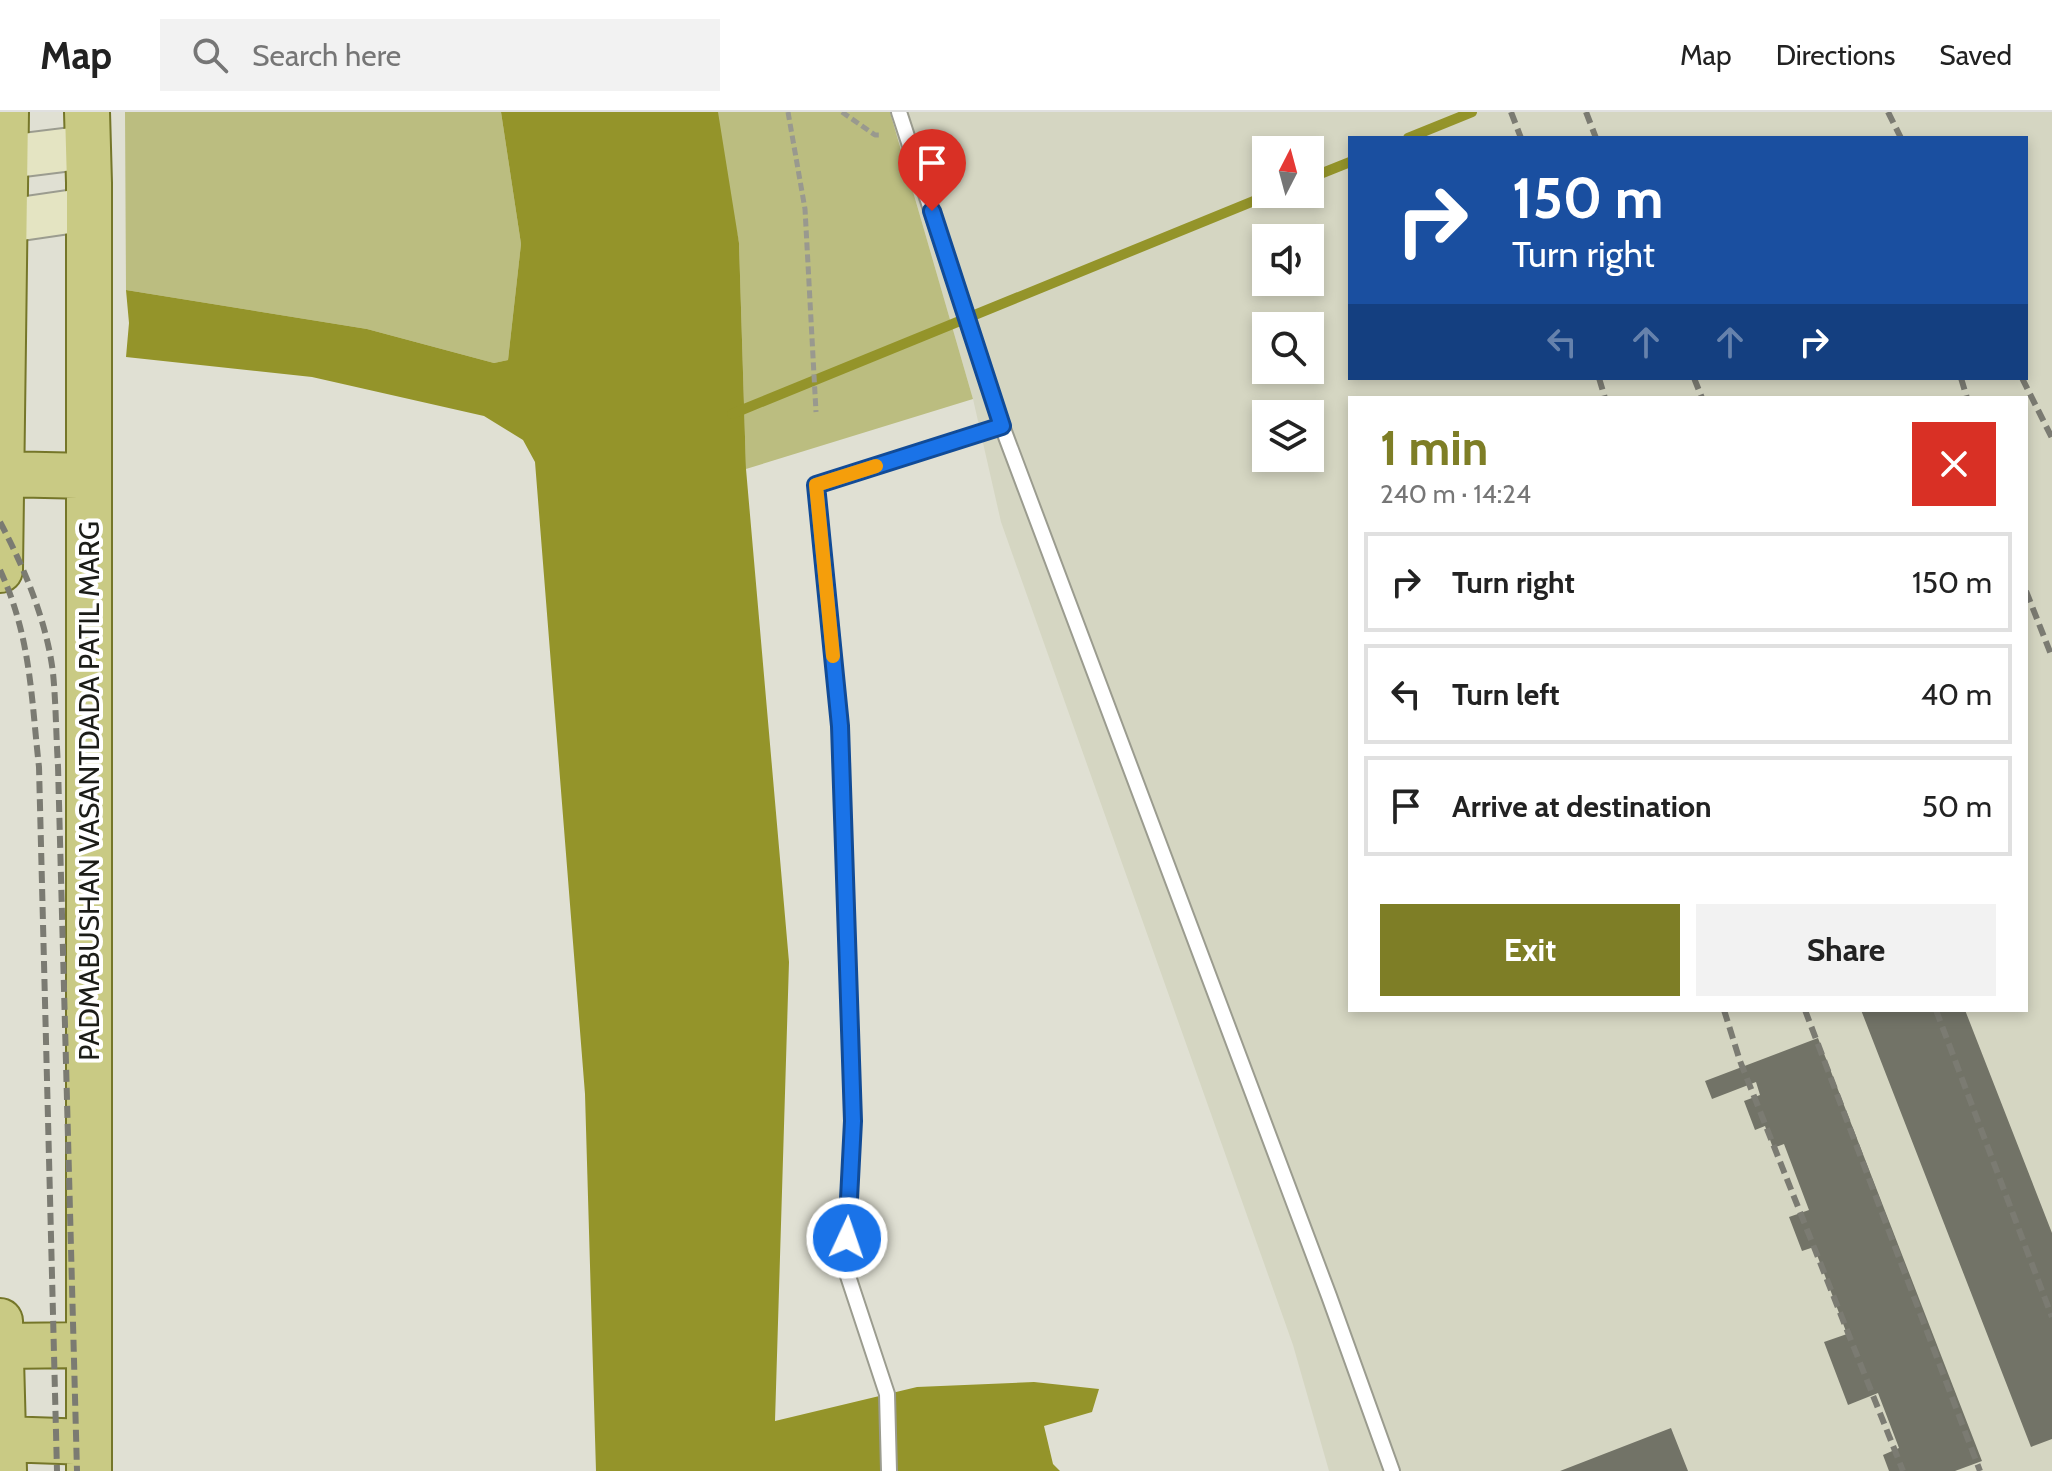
<!DOCTYPE html>
<meta charset="utf-8">
<style>
body{margin:0;font-family:Cabin,sans-serif;background:#f2f2f2;color:#222;height:100vh;display:flex;flex-direction:column;font-size:30px;white-space:nowrap}
*{box-sizing:border-box;margin:0}
p{font-size:26px;color:#767676}
.icon{flex:none;width:44px;height:44px;fill:none;stroke:currentColor;stroke-width:2;stroke-linecap:round;stroke-linejoin:round}
.map{position:relative;flex:1;overflow:hidden}
.sheet{position:absolute;left:1348px;top:284px;width:680px;height:616px;display:flex;flex-direction:column;background:#fff;border-radius:0px;box-shadow:0 4px 12px #0003}
.sheet>*{flex:none}
.hud{position:absolute;left:1348px;top:24px;width:680px;height:244px;border-radius:0px;box-shadow:0 4px 12px #0003;background:#1a4fa0;color:#fff;overflow:hidden}
.needle{width:52px;rotate:6deg}
.fabs{position:absolute;left:1252px;top:24px;display:grid;gap:16px}
.fabs a{display:grid;place-items:center;width:72px;height:72px;border-radius:0px;background:#fff;box-shadow:0 4px 12px #0003;font-size:40px}
.pin{position:absolute;display:grid;place-items:center;width:68px;height:68px;color:#fff;margin:-82px -34px;border-radius:50% 50% 50% 0;rotate:-45deg;box-shadow:0 0 8px #0007}
.pin .icon{rotate:45deg}
.me{position:absolute;width:88px;margin:-44px;rotate:3deg;stroke-linejoin:round;filter:drop-shadow(0 0 6px #0008)}
.turn{display:flex;align-items:center;gap:28px;height:168px;padding:0 32px;font-size:36px}
.turn .icon{width:104px;height:104px;stroke-width:2.5}
.turn b{display:block;font-size:56px;line-height:68px}
.lanes{display:flex;align-items:center;height:76px;padding:0 32px;background:#0003;justify-content:center;gap:40px;direction:ltr}
.lanes .off{opacity:.35}
.round{display:grid;place-items:center;flex:none;width:84px;height:84px;border-radius:0px;background:#f2f2f2}
.overview{display:flex;align-items:center;justify-content:space-between;height:136px;padding:0 32px}
h1{font-size:48px;font-weight:800;line-height:60px;color:#7e7e26}
.primary-button{display:flex;gap:16px;margin-top:auto;padding:16px 32px}
.primary-button a{flex:1;height:92px;border-radius:0px;background:#7e7e26;color:#fff;font-size:32px;font-weight:800;line-height:92px;text-align:center}
.primary-button a+a{background:#f2f2f2;color:#222}
ul{padding:0;list-style:none}
li{display:flex;align-items:center;gap:24px;height:100px;margin:0 16px 12px;padding:0 16px;border:4px solid #e0e0e0;border-radius:0px}
li div{flex:1}
li b{display:block;font-size:30px}
li em{font-style:normal}
header{display:flex;align-items:center;gap:48px;box-sizing:border-box;height:112px;padding:0 40px;background:#fff;border-bottom:2px solid #e0e0e0}
header strong{font-size:38px}
nav{display:flex;gap:44px;margin-inline-start:auto;font-size:28px}
.search{width:560px;height:72px;background:#f2f2f2;display:flex;align-items:center;gap:20px;box-sizing:border-box;padding:0 28px;border-radius:0px;color:#767676;font-size:30px}
.map>svg:first-child{display:block}
.built{fill:#d5d6c2;fill-rule:evenodd}
.green{fill:#bbbd80}
.water{fill:#94942a}
.lines{fill:none;stroke-linecap:round;stroke-linejoin:round}
.stream{stroke:#94942a;stroke-width:10}
.building{fill:#727367}
.lane-casing{stroke:#9b9c8f;stroke-width:18}
.secondary-casing{stroke:#9b9c8f;stroke-width:46}
.primary-casing{stroke:#757629;stroke-width:48}
.path{stroke:#99998f;stroke-width:5;stroke-dasharray:8 4;stroke-linecap:butt}
.lane{stroke:#fff;stroke-width:14}
.secondary{stroke:#e4e4c2;stroke-width:42}
.primary{stroke:#c9ca84;stroke-width:44}
.rail{stroke:#7b7b72;stroke-width:6;stroke-dasharray:12 6;stroke-linecap:butt}
.route-casing{stroke:#114b97;stroke-width:20}
.route{stroke:#1a73e8;stroke-width:14}
.slow{stroke:#f59e0b;stroke-width:14}
.labels{text-anchor:middle;stroke-width:8;stroke-linejoin:round;paint-order:stroke}
.street-label{font-size:28px;fill:#1c1d18;stroke:#fff}
</style>
<header>
<strong>Map</strong>
<div class="search"><svg class="icon" aria-label="search" viewBox="0 0 24 24"><circle cx="10" cy="10" r="6"/><path d="M15 15l6 6"/></svg>Search here</div>
<nav><a>Map</a><a>Directions</a><a>Saved</a></nav>
</header>
<div class="map">
<svg width="2052" height="1359" viewBox="0 0 2052 1359">
<rect width="100%" height="100%" fill="#e0e0d3"/>
<!-- built -->
<path class="built" d="M 890,0 L 2052,0 L 2052,1359 L 1329,1359 L 1293,1233 L 1001,410 L 973,287 ZM 1350,26 L 2026,26 L 2026,266 L 1350,266 ZM 1266,38 L 1310,38 L 1310,82 L 1266,82 ZM 1266,126 L 1310,126 L 1310,170 L 1266,170 ZM 1266,214 L 1310,214 L 1310,258 L 1266,258 ZM 1350,286 L 2026,286 L 2026,898 L 1350,898 ZM 1266,302 L 1310,302 L 1310,346 L 1266,346 Z"/>
<!-- green -->
<path class="green" d="M 125,0 L 501,0 L 521,132 L 508,248 L 494,251 L 367,217 L 126,178 Z
M 712,0 L 890,0 L 973,287 L 746,357 L 739,131 Z"/>
<!-- water -->
<path class="water" d="M 501,0 L 718,0 L 739,131 L 746,357 L 789,850 L 775,1309 L 917,1275 L 1034,1270 L 1099,1277 L 1092,1300 L 1044,1314 L 1053,1352 L 1060,1359 L 596,1359 L 585,982 L 535,350 L 523,328 L 484,304 L 312,265 L 126,245 L 129,211 L 126,178 L 367,217 L 494,251 L 508,248 L 521,132 Z"/>
<g class="lines">
<!-- stream -->
<path class="stream" d="M 1408,26 L 1472,0
M 1310,66 L 1350,50
M 732,302 L 1271,82"/>
</g>
<!-- building -->
<path class="building" d="M 1861,898 L 1965,898 L 2052,1121 L 2052,1327 L 2031,1335 Z
M 1818,926 L 1982,1349 L 1955,1359 L 1889,1359 L 1883,1343 L 1899,1336 L 1878,1281 L 1848,1293 L 1824,1230 L 1847,1222 L 1814,1135 L 1802,1139 L 1789,1105 L 1809,1098 L 1784,1032 L 1773,1036 L 1765,1014 L 1755,1018 L 1744,989 L 1760,983 L 1756,970 L 1712,987 L 1705,969 Z
M 1671,1316 L 1688,1359 L 1560,1359 Z"/>
<g class="lines">
<defs>
<path id="lane" d="M 899,0 L 1002,314 L 1329,1184 L 1392,1359
M 889,1359 L 887,1282 L 845,1155 L 853,1009 L 840,614 L 816,373 L 1002,314"/>
<path id="secondary" d="M 0,46 L 88,35
M 0,110 L 89,97"/>
<path id="primary" d="M 87,0 L 89,71 L 89,1359
M 1,362 L 89,364
M 0,458 L 6,0
M 0,1209 L 4,1359
M 1,1234 L 88,1233
M 3,1327 L 89,1330"/>
</defs>
<!-- lane casing -->
<use href="#lane" class="lane-casing"/>
<!-- secondary casing -->
<use href="#secondary" class="secondary-casing"/>
<!-- primary casing -->
<use href="#primary" class="primary-casing"/>
<!-- path -->
<path class="path" d="M 788,0 L 805,97 L 816,300
M 842,0 L 875,23 L 882,23"/>
<!-- lane -->
<use href="#lane" class="lane"/>
<!-- secondary -->
<use href="#secondary" class="secondary"/>
<!-- primary -->
<use href="#primary" class="primary"/>
<!-- rail -->
<path class="rail" d="M 1511,0 L 1521,26
M 1586,0 L 1596,26
M 1888,0 L 1901,26
M 1599,266 L 1605,286
M 1694,266 L 1702,286
M 1961,266 L 1967,286
M 2022,266 L 2052,326
M 0,410 C 24,455 47,510 53,561 C 56,592 56,623 58,654 L 77,1359
M 0,458 C 31,525 31,584 39,655 L 57,1359
M 2026,479 L 2052,545
M 1724,898 L 1740,949 L 1903,1359
M 1805,898 L 1980,1359
M 1936,898 L 2052,1205"/>
</g>
<g class="lines">
<defs>
<path id="route" d="M 847,1126 L 853,1009 L 840,614 L 816,373 L 1002,314 L 932,99"/>
</defs>
<!-- route casing -->
<use href="#route" class="route-casing"/>
<!-- route -->
<use href="#route" class="route"/>
<!-- slow -->
<path class="slow" d="M 833,544 L 816,373 L 876,354"/>
</g>
<g class="labels">
<!-- street labels -->
<g class="street-label">
<text transform="translate(89 679) rotate(-90)" y="10">PADMABUSHAN VASANTDADA PATIL MARG</text>
</g>
</g>
</svg>
<div class="fabs">
<a><svg class="needle" viewBox="-14 -14 28 28"><path d="M0-13l5 13h-10z" fill="#e53935"/><path d="M0 13l5-13h-10z" fill="#767676"/></svg></a>
<a><svg class="icon" aria-label="sound" viewBox="0 0 24 24"><path d="M4 9h4l5-4v14l-5-4H4zM17 9q2 3 0 6"/></svg></a>
<a><svg class="icon" aria-label="search" viewBox="0 0 24 24"><circle cx="10" cy="10" r="6"/><path d="M15 15l6 6"/></svg></a>
<a><svg class="icon" aria-label="layers" viewBox="0 0 24 24"><path d="M12 4l9 5-9 5-9-5zM3 14l9 5 9-5"/></svg></a>
</div>
<div class="pin" style="left:932px;top:99px;background:#d93025"><svg class="icon" aria-label="arrive" viewBox="0 0 24 24"><path d="M6 21V4h12l-3 4 3 4H6"/></svg></div>
<svg class="me" style="left:847px;top:1126px" viewBox="-20 -20 40 40"><circle r="17" fill="#1a73e8" stroke="#fff" stroke-width="3"/><path d="M0-11L8 9 0 5-8 9z" fill="#fff"/></svg>
<div class="hud">
<div class="turn"><svg class="icon" aria-label="right" viewBox="0 0 24 24"><path d="M7 20v-9h11M14 6l5 5-5 5"/></svg><div><b>150 m</b>Turn right</div></div>
<div class="lanes"><svg class="icon off" aria-label="left" viewBox="0 0 24 24"><path d="M17 20v-9H6M10 6l-5 5 5 5"/></svg><svg class="icon off" aria-label="ahead" viewBox="0 0 24 24"><path d="M12 20V5M6 11l6-6 6 6"/></svg><svg class="icon off" aria-label="ahead" viewBox="0 0 24 24"><path d="M12 20V5M6 11l6-6 6 6"/></svg><svg class="icon" aria-label="right" viewBox="0 0 24 24"><path d="M7 20v-9h11M14 6l5 5-5 5"/></svg></div>
</div>
<section class="sheet">
<div class="overview"><div><h1>1 min</h1><p>240 m · 14:24</p></div><a class="round" style="background:#d93025;color:#fff"><svg class="icon" aria-label="close" viewBox="0 0 24 24"><path d="M6 6l12 12M18 6L6 18"/></svg></a></div>
<ul>
<li><svg class="icon" aria-label="right" viewBox="0 0 24 24"><path d="M7 20v-9h11M14 6l5 5-5 5"/></svg><div><b>Turn right</b></div><em>150 m</em></li>
<li><svg class="icon" aria-label="left" viewBox="0 0 24 24"><path d="M17 20v-9H6M10 6l-5 5 5 5"/></svg><div><b>Turn left</b></div><em>40 m</em></li>
<li><svg class="icon" aria-label="arrive" viewBox="0 0 24 24"><path d="M6 21V4h12l-3 4 3 4H6"/></svg><div><b>Arrive at destination</b></div><em>50 m</em></li>
</ul>
<div class="primary-button"><a>Exit</a><a>Share</a></div>
</section>
</div>
